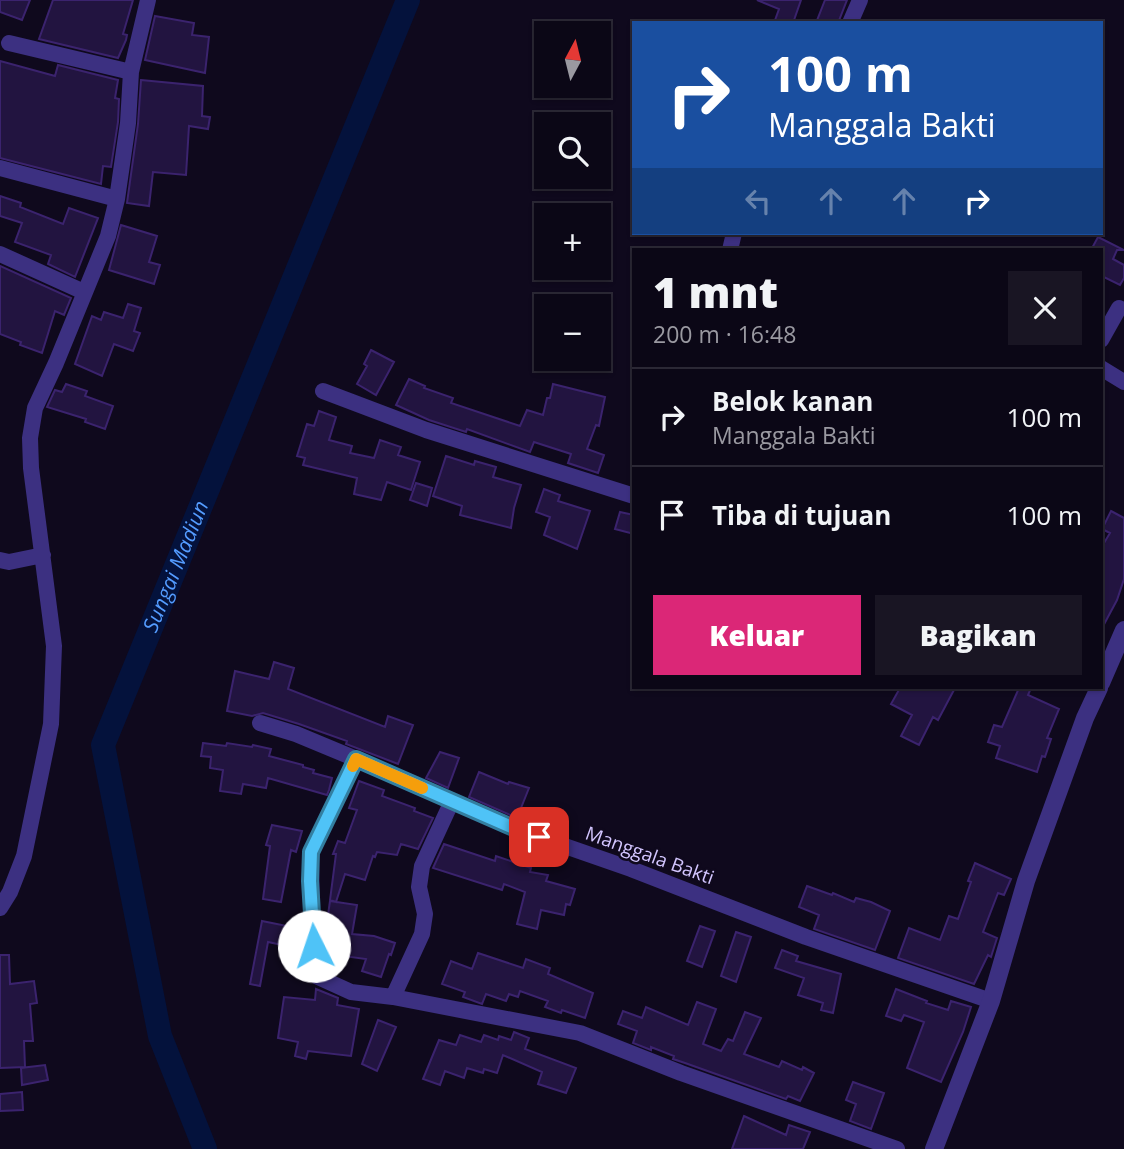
<!DOCTYPE html>
<html lang="id">
<meta charset="utf-8">
<style>
body{margin:0;font-family:"Open Sans",sans-serif;background:#191523;color:#f1f3f6;height:100vh;display:flex;flex-direction:column;font-size:26px;white-space:nowrap}
*{box-sizing:border-box;margin:0}
p{font-size:23px;color:#9a99a1}
.icon{flex:none;width:38px;height:38px;fill:none;stroke:currentColor;stroke-width:2;stroke-linecap:round;stroke-linejoin:round}
.map{position:relative;flex:1;overflow:hidden}
.drawer{position:absolute;left:632px;top:248px;width:471px;height:441px;display:flex;flex-direction:column;background:#0b0716;border-radius:0px;box-shadow:0 2px 5px #0004,0 0 0 2px #2b2835}
.drawer>*{flex:none}
.guide{position:absolute;left:632px;top:21px;width:471px;height:214px;border-radius:0px;box-shadow:0 2px 5px #0004,0 0 0 2px #2b2835;background:#1a4fa0;color:#fff;overflow:hidden}
.needle{width:46px;rotate:7deg}
.buttons{position:absolute;left:534px;top:21px;display:grid;gap:14px}
.buttons a{display:grid;place-items:center;width:77px;height:77px;border-radius:0px;background:#0b0716;box-shadow:0 2px 5px #0004,0 0 0 2px #2b2835;font-size:35px}
.pin{position:absolute;display:grid;place-items:center;width:60px;height:60px;color:#fff;margin:-30px;border-radius:14px;box-shadow:0 4px 10px #0006}
.me{position:absolute;width:77px;margin:-38px;rotate:356deg;stroke-linejoin:round;filter:drop-shadow(0 0 5px #0008)}
.turn{display:flex;align-items:center;gap:24px;height:147px;padding:0 21px;font-size:32px}
.turn .icon{width:91px;height:91px;stroke-width:2.5}
.turn b{display:block;font-size:49px;line-height:60px}
.lanes{display:flex;align-items:center;height:66px;padding:0 21px;background:#0003;justify-content:center;gap:35px;direction:ltr}
.lanes .off{opacity:.35}
.round{display:grid;place-items:center;flex:none;width:74px;height:74px;border-radius:0px;background:#191523}
.summary{display:flex;align-items:center;justify-content:space-between;height:119px;padding:0 21px}
h1{font-size:42px;font-weight:800;line-height:52px}
.cta{display:flex;gap:14px;margin-top:auto;padding:14px 21px}
.cta a{flex:1;height:80px;border-radius:0px;background:#db2777;color:#fff;font-size:28px;font-weight:800;line-height:80px;text-align:center}
.cta a+a{background:#191523;color:#f1f3f6}
ul{padding:0;list-style:none}
li{display:flex;align-items:center;gap:21px;height:98px;padding:0 21px;border-top:2px solid #2b2835}
li div{flex:1}
li b{display:block;font-size:26px}
li em{font-style:normal}
.map>svg:first-child{display:block}
.lines{fill:none;stroke-linecap:round;stroke-linejoin:round}
.river{stroke:#04123c;stroke-width:24}
.building{fill:#221440;stroke:#3b236e;stroke-width:2}
.minor{stroke:#3c3081;stroke-width:16}
.tertiary{stroke:#3c3081;stroke-width:18}
.route-casing{stroke:#337fa1;stroke-width:18}
.route{stroke:#4fc3f7;stroke-width:12}
.slow{stroke:#f59e0b;stroke-width:12}
.labels{text-anchor:middle;stroke-width:5;stroke-linejoin:round;paint-order:stroke}
.street-label{font-size:19px;fill:#d3c6ff;stroke:#0f091d}
.water-label{font-size:21px;font-style:italic;fill:#549cff;stroke:#0f091d}
</style>
<div class="map">
<svg width="1124" height="1149" viewBox="0 0 1124 1149">
<rect width="100%" height="100%" fill="#0f091d"/>
<g class="lines">
<!-- river -->
<path class="river" id="s1" d="M 205,1149 L 160,1036 L 103,745 L 408,0"/>
</g>
<!-- building -->
<path class="building" d="M 0,0 L 30,0 L 22,20 L 0,12 Z
M 53,0 L 133,0 L 123,34 L 127,35 L 126,40 L 118,58 L 39,39 Z
M 757,0 L 801,0 L 793,23 L 774,23 L 779,9 Z
M 825,0 L 847,0 L 838,23 L 816,23 Z
M 155,16 L 194,23 L 192,35 L 209,37 L 205,73 L 145,60 Z
M 0,61 L 55,76 L 58,65 L 118,80 L 115,98 L 119,99 L 118,122 L 111,167 L 103,166 L 101,184 L 0,158 Z
M 141,80 L 203,86 L 202,116 L 210,117 L 208,129 L 189,126 L 186,175 L 153,172 L 149,206 L 127,203 L 138,124 Z
M 0,196 L 21,203 L 20,207 L 63,224 L 69,208 L 98,218 L 75,277 L 48,264 L 51,255 L 15,242 L 22,223 L 0,216 Z
M 121,225 L 157,236 L 149,262 L 160,265 L 154,284 L 109,270 Z
M 1098,237 L 1124,250 L 1117,250 L 1113,259 L 1124,265 L 1124,278 L 1120,285 L 1104,277 L 1101,282 L 1101,250 L 1091,250 Z
M 0,266 L 71,298 L 64,315 L 55,311 L 42,353 L 20,345 L 21,342 L 0,334 Z
M 128,304 L 141,308 L 134,331 L 140,333 L 133,351 L 114,344 L 102,376 L 75,364 L 92,316 L 101,320 L 104,312 L 123,318 Z
M 371,350 L 394,362 L 376,395 L 357,384 L 367,366 L 364,364 Z
M 409,379 L 425,386 L 424,388 L 453,398 L 451,403 L 520,426 L 527,410 L 543,415 L 547,398 L 550,398 L 553,384 L 605,397 L 599,426 L 596,425 L 587,449 L 604,455 L 598,473 L 568,463 L 571,454 L 534,442 L 530,452 L 467,429 L 466,432 L 429,420 L 396,405 Z
M 66,384 L 87,391 L 85,396 L 113,406 L 105,429 L 85,422 L 86,419 L 47,407 L 55,390 L 62,392 Z
M 319,411 L 336,417 L 329,440 L 352,446 L 350,453 L 374,458 L 380,440 L 401,447 L 398,455 L 420,462 L 411,490 L 387,482 L 381,500 L 354,494 L 357,478 L 303,465 L 305,458 L 297,456 L 307,424 L 314,426 Z
M 446,456 L 474,465 L 475,461 L 496,467 L 493,477 L 521,485 L 514,508 L 511,528 L 460,515 L 462,506 L 433,496 Z
M 416,483 L 432,488 L 427,506 L 410,500 Z
M 544,489 L 560,495 L 558,501 L 590,511 L 577,549 L 544,535 L 550,517 L 536,512 Z
M 1111,511 L 1124,518 L 1124,579 L 1117,600 L 1101,630 L 1101,548 L 1110,533 L 1102,529 Z
M 620,512 L 634,515 L 634,534 L 615,529 Z
M 274,662 L 294,668 L 288,689 L 385,727 L 388,716 L 413,725 L 398,764 L 346,744 L 347,741 L 299,724 L 263,713 L 252,716 L 227,711 L 235,671 L 269,679 Z
M 900,688 L 955,688 L 938,720 L 933,717 L 919,745 L 901,736 L 912,715 L 891,704 Z
M 1019,688 L 1031,688 L 1028,695 L 1059,709 L 1047,738 L 1051,739 L 1045,757 L 1042,756 L 1037,772 L 996,758 L 1000,746 L 988,742 L 994,725 L 1002,727 Z
M 203,743 L 226,746 L 227,743 L 252,747 L 253,745 L 271,749 L 269,756 L 303,765 L 303,767 L 314,770 L 313,773 L 332,778 L 329,790 L 327,795 L 268,778 L 266,788 L 243,784 L 241,794 L 220,791 L 223,770 L 210,768 L 211,757 L 201,756 Z
M 440,752 L 459,758 L 448,788 L 426,778 Z
M 479,772 L 508,784 L 509,782 L 529,788 L 517,818 L 469,797 Z
M 359,781 L 384,790 L 382,796 L 415,808 L 414,811 L 433,818 L 418,849 L 401,844 L 397,855 L 377,852 L 375,857 L 373,856 L 365,880 L 345,874 L 336,902 L 330,900 L 336,854 L 333,854 L 338,841 L 345,843 L 357,810 L 349,808 Z
M 272,825 L 302,831 L 296,852 L 291,850 L 281,902 L 263,899 L 270,846 L 266,845 Z
M 444,844 L 495,861 L 496,856 L 531,868 L 530,872 L 548,875 L 546,881 L 575,889 L 570,905 L 566,904 L 564,915 L 541,910 L 537,929 L 517,924 L 525,892 L 504,884 L 502,890 L 433,868 Z
M 975,863 L 1011,879 L 1004,895 L 998,893 L 983,932 L 997,938 L 991,957 L 988,955 L 974,984 L 898,958 L 909,928 L 940,940 L 949,916 L 958,919 L 971,882 L 968,881 Z
M 807,886 L 832,895 L 833,893 L 854,902 L 856,898 L 871,902 L 890,911 L 875,950 L 814,929 L 819,915 L 799,907 Z
M 330,901 L 357,905 L 352,934 L 374,936 L 395,943 L 391,955 L 389,954 L 381,977 L 362,971 L 366,959 L 328,954 L 332,923 L 327,922 Z
M 262,921 L 302,929 L 303,937 L 301,949 L 268,942 L 260,986 L 250,984 Z
M 700,926 L 715,931 L 702,967 L 687,961 Z
M 736,932 L 751,937 L 736,982 L 721,976 Z
M 782,950 L 798,956 L 796,961 L 841,974 L 833,1013 L 821,1010 L 823,1003 L 798,995 L 804,978 L 775,968 Z
M 478,953 L 523,968 L 526,959 L 550,968 L 548,974 L 593,993 L 585,1018 L 562,1010 L 561,1013 L 545,1007 L 548,1001 L 520,991 L 518,997 L 509,994 L 506,1001 L 486,994 L 482,1004 L 463,997 L 465,992 L 442,984 L 451,961 L 472,969 Z
M 0,955 L 9,955 L 10,984 L 34,981 L 37,1003 L 30,1004 L 33,1041 L 24,1041 L 25,1067 L 0,1068 Z
M 316,989 L 338,998 L 337,1005 L 359,1009 L 351,1056 L 308,1051 L 306,1059 L 295,1056 L 298,1042 L 278,1038 L 284,997 L 315,1000 Z
M 896,989 L 927,1001 L 926,1003 L 948,1010 L 951,1001 L 971,1007 L 963,1032 L 941,1082 L 907,1068 L 924,1022 L 904,1015 L 901,1021 L 886,1016 Z
M 697,1002 L 716,1009 L 703,1044 L 721,1051 L 728,1039 L 733,1041 L 745,1012 L 761,1018 L 744,1054 L 779,1067 L 782,1061 L 802,1070 L 803,1067 L 814,1073 L 800,1101 L 788,1096 L 786,1099 L 685,1063 L 673,1059 L 674,1056 L 651,1047 L 651,1050 L 633,1043 L 637,1031 L 618,1024 L 623,1011 L 642,1018 L 646,1007 L 688,1025 Z
M 378,1020 L 396,1027 L 377,1071 L 362,1064 Z
M 514,1032 L 529,1038 L 525,1049 L 576,1068 L 566,1093 L 538,1084 L 542,1072 L 503,1055 L 497,1073 L 484,1069 L 483,1073 L 467,1068 L 464,1078 L 445,1071 L 440,1085 L 423,1079 L 439,1040 L 456,1045 L 460,1035 L 481,1042 L 484,1035 L 498,1040 L 499,1036 L 511,1040 Z
M 45,1065 L 48,1080 L 22,1085 L 21,1068 Z
M 853,1082 L 884,1093 L 871,1129 L 850,1121 L 856,1104 L 846,1100 Z
M 22,1092 L 23,1110 L 0,1111 L 0,1094 Z
M 744,1116 L 786,1135 L 789,1125 L 810,1132 L 803,1149 L 732,1149 Z"/>
<g class="lines">
<!-- minor -->
<path class="minor" d="M 850,23 L 860,0
M 9,43 L 131,72
M 0,168 L 117,199
M 730,250 L 734,233
M 0,254 L 84,292
M 1101,340 L 1119,308
M 1101,368 L 1124,382
M 323,391 L 426,430 L 634,496
M 0,560 L 9,562 L 43,555
M 260,723 L 296,734 L 356,759 L 516,829 L 631,869 L 806,937 L 991,1001
M 356,759 L 311,852 L 312,923 L 318,977 L 351,992 L 393,997 L 580,1033 L 681,1073 L 897,1149
M 0,908 L 10,892 L 24,856 L 51,724 L 54,646 L 31,468 L 30,438 L 35,408 L 56,363 L 108,236 L 117,199 L 128,123 L 131,72 L 148,0
M 393,997 L 422,934 L 425,914 L 419,887 L 422,866 L 452,801"/>
<!-- tertiary -->
<path class="tertiary" d="M 1101,683 L 1124,630
M 934,1149 L 991,1001 L 1026,881 L 1085,718 L 1099,688"/>
</g>
<g class="lines">
<defs>
<path id="route" d="M 314,946 L 310,881 L 311,852 L 356,759 L 516,829 L 539,837"/>
</defs>
<!-- route casing -->
<use href="#route" class="route-casing"/>
<!-- route -->
<use href="#route" class="route"/>
<!-- slow -->
<path class="slow" d="M 353,766 L 356,759 L 422,788"/>
</g>
<g class="labels">
<!-- street labels -->
<g class="street-label">
<text transform="translate(650 855) rotate(20)" y="7">Manggala Bakti</text>
</g>
<!-- water labels -->
<g class="water-label">
<text dy="7" stroke="none"><textPath href="#s1" startOffset="611">Sungai Madiun</textPath></text>
</g>
</g>
</svg>
<div class="buttons">
<a><svg class="needle" viewBox="-14 -14 28 28"><path d="M0-13l5 13h-10z" fill="#e53935"/><path d="M0 13l5-13h-10z" fill="#9a99a1"/></svg></a>
<a><svg class="icon" aria-label="search" viewBox="0 0 24 24"><circle cx="10" cy="10" r="6"/><path d="M15 15l6 6"/></svg></a>
<a>+</a>
<a>−</a>
</div>
<div class="pin" style="left:539px;top:837px;background:#d93025"><svg class="icon" aria-label="arrive" viewBox="0 0 24 24"><path d="M6 21V4h12l-3 4 3 4H6"/></svg></div>
<svg class="me" style="left:314px;top:946px" viewBox="-20 -20 40 40"><circle r="19" fill="#fff"/><path d="M0-13L10 11 0 6-10 11z" fill="#4fc3f7"/></svg>
<div class="guide">
<div class="turn"><svg class="icon" aria-label="right" viewBox="0 0 24 24"><path d="M7 20v-9h11M14 6l5 5-5 5"/></svg><div><b>100 m</b>Manggala Bakti</div></div>
<div class="lanes"><svg class="icon off" aria-label="left" viewBox="0 0 24 24"><path d="M17 20v-9H6M10 6l-5 5 5 5"/></svg><svg class="icon off" aria-label="ahead" viewBox="0 0 24 24"><path d="M12 20V5M6 11l6-6 6 6"/></svg><svg class="icon off" aria-label="ahead" viewBox="0 0 24 24"><path d="M12 20V5M6 11l6-6 6 6"/></svg><svg class="icon" aria-label="right" viewBox="0 0 24 24"><path d="M7 20v-9h11M14 6l5 5-5 5"/></svg></div>
</div>
<section class="drawer">
<div class="summary"><div><h1>1 mnt</h1><p>200 m · 16:48</p></div><a class="round"><svg class="icon" aria-label="close" viewBox="0 0 24 24"><path d="M6 6l12 12M18 6L6 18"/></svg></a></div>
<ul>
<li><svg class="icon" aria-label="right" viewBox="0 0 24 24"><path d="M7 20v-9h11M14 6l5 5-5 5"/></svg><div><b>Belok kanan</b><p>Manggala Bakti</p></div><em>100 m</em></li>
<li><svg class="icon" aria-label="arrive" viewBox="0 0 24 24"><path d="M6 21V4h12l-3 4 3 4H6"/></svg><div><b>Tiba di tujuan</b></div><em>100 m</em></li>
</ul>
<div class="cta"><a>Keluar</a><a>Bagikan</a></div>
</section>
</div>
